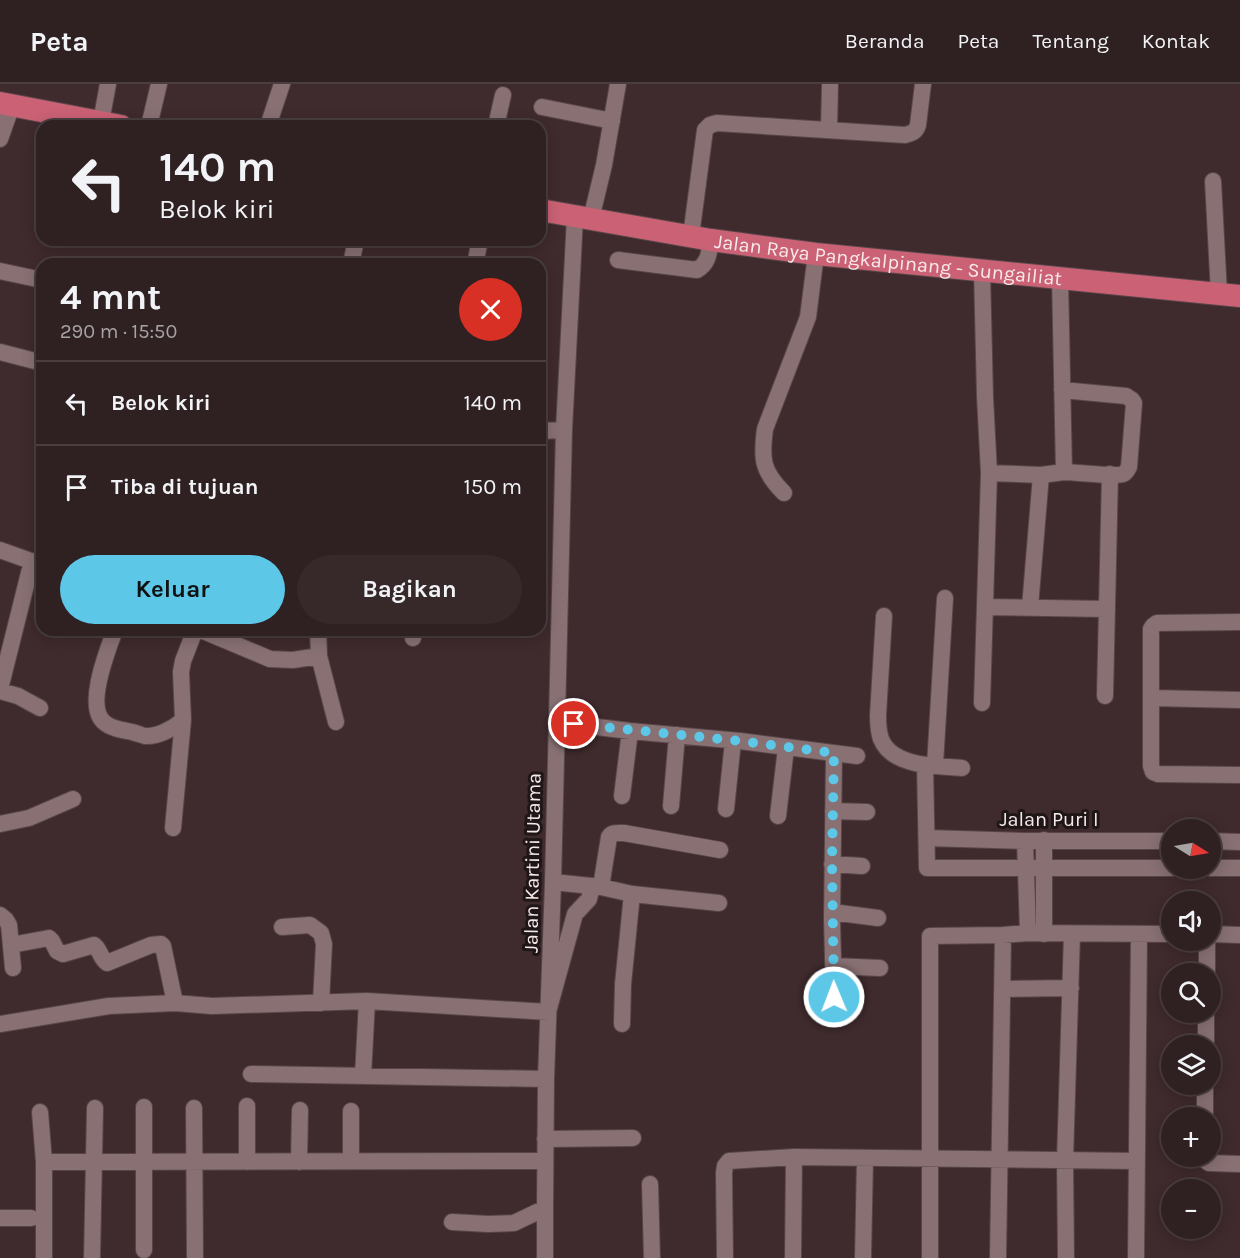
<!DOCTYPE html>
<html lang="id">
<meta charset="utf-8">
<style>
body{margin:0;font-family:Karla,sans-serif;background:#37282a;color:#f1f3f6;height:100vh;display:flex;flex-direction:column;font-size:22px;white-space:nowrap}
*{box-sizing:border-box;margin:0}
p{font-size:20px;color:#a7a3a5}
.icon{flex:none;width:33px;height:33px;fill:none;stroke:currentColor;stroke-width:2;stroke-linecap:round;stroke-linejoin:round}
.map{position:relative;flex:1;overflow:hidden}
.details{position:absolute;left:36px;top:174px;width:510px;height:378px;display:flex;flex-direction:column;background:#2f2022;border-radius:18px;box-shadow:0 3px 15px #0003,0 0 0 2px #4a3e40}
.details>*{flex:none}
.top-card{position:absolute;left:36px;top:36px;width:510px;height:126px;border-radius:18px;box-shadow:0 3px 15px #0003,0 0 0 2px #4a3e40;background:#2f2022;color:#f1f3f6;overflow:hidden}
.needle{width:39px;rotate:101deg}
.tools{position:absolute;left:1161px;top:735px;display:grid;gap:12px}
.tools a{display:grid;place-items:center;width:60px;height:60px;border-radius:50%;background:#2f2022;box-shadow:0 3px 15px #0003,0 0 0 2px #4a3e40;font-size:30px}
.pin{position:absolute;display:grid;place-items:center;width:51px;height:51px;color:#fff;margin:-26px;border:3px solid #fff;border-radius:50%;box-shadow:0 2px 6px #0007}
.me{position:absolute;width:66px;margin:-33px;rotate:359deg;stroke-linejoin:round;filter:drop-shadow(0 0 4px #0008)}
.turn{display:flex;align-items:center;gap:21px;height:126px;padding:0 24px;font-size:27px}
.turn .icon{width:78px;height:78px;stroke-width:2.5}
.turn b{display:block;font-size:42px;line-height:51px}
.round{display:grid;place-items:center;flex:none;width:63px;height:63px;border-radius:32px;background:#37282a}
.headline{display:flex;align-items:center;justify-content:space-between;height:102px;padding:0 24px}
h1{font-size:36px;font-weight:700;line-height:45px}
.action{display:flex;gap:12px;margin-top:auto;padding:12px 24px}
.action a{flex:1;height:69px;border-radius:36px;background:#5cc7e7;color:#111;font-size:24px;font-weight:700;line-height:69px;text-align:center}
.action a+a{background:#37282a;color:#f1f3f6}
ul{padding:0;list-style:none}
li{display:flex;align-items:center;gap:18px;height:84px;padding:0 24px;border-top:2px solid #4a3e40}
li div{flex:1}
li b{display:block;font-size:22px}
li em{font-style:normal}
header{display:flex;align-items:center;gap:36px;box-sizing:border-box;height:84px;padding:0 30px;background:#2f2022;border-bottom:2px solid #4a3e40}
header strong{font-size:28px}
nav{display:flex;gap:33px;margin-inline-start:auto;font-size:21px}
.map>svg:first-child{display:block}
.lines{fill:none;stroke-linecap:round;stroke-linejoin:round}
.minor-casing{stroke:#574648;stroke-width:18}
.highway-casing{stroke:#574648;stroke-width:24}
.minor{stroke:#887073;stroke-width:16}
.highway{stroke:#ca6174;stroke-width:22}
.route{stroke:#5cc7e7;stroke-width:10;stroke-dasharray:0 18}
.labels{text-anchor:middle;stroke-width:6;stroke-linejoin:round;paint-order:stroke}
.street-label{font-size:20px;fill:#f7e9ea;stroke:#1f1617}
</style>
<header>
<strong>Peta</strong>
<nav><a>Beranda</a><a>Peta</a><a>Tentang</a><a>Kontak</a></nav>
</header>
<div class="map">
<svg width="1240" height="1174" viewBox="0 0 1240 1174">
<rect width="100%" height="100%" fill="#3f2a2d"/>
<g class="lines">
<defs>
<path id="minor" d="M 542,23 L 612,37
M 101,38 L 108,0
M 149,42 L 159,0
M 268,42 L 282,0
M 496,42 L 503,11
M 829,45 L 830,0
M 0,55 L 12,21
M 1213,97 L 1219,210
M 591,135 L 604,81 L 618,0
M 691,152 L 705,46 L 710,41 L 717,39 L 905,51 C 912,49 916,48 918,41 L 923,0
M 618,176 L 697,186 C 709,179 709,168 711,156
M 351,180 L 356,156
M 475,180 L 480,156
M 0,187 L 42,196
M 982,187 L 985,313 L 989,389 L 1041,391 L 1064,388 L 1060,194
M 0,268 L 35,277
M 1062,306 L 1126,312 L 1132,316 L 1134,319 L 1129,383 C 1127,386 1126,389 1123,390 C 1116,393 1075,388 1064,388
M 540,347 L 564,346
M 784,409 C 762,387 761,375 765,345 L 808,233 L 816,170
M 0,466 L 42,481
M 985,523 L 1107,525
M 1030,523 L 1041,391
M 884,532 L 878,631 C 878,639 878,647 881,655 C 892,683 937,682 962,684
M 1240,538 L 1157,539 L 1153,542 L 1151,545 L 1151,682 L 1153,688 L 1158,690 L 1240,691
M 115,546 C 108,565 84,624 105,639 C 112,645 123,646 132,648 C 136,649 141,651 145,652 C 158,653 174,644 183,636
M 201,546 L 270,575 L 293,576 L 319,572
M 318,546 L 319,572 L 336,638
M 413,554 L 414,546
M 0,605 L 32,477
M 0,607 L 18,612 L 40,624
M 1105,612 L 1110,390
M 1152,614 L 1240,616
M 982,619 L 989,389
M 556,638 L 630,647 L 740,657 L 857,672
M 834,669 L 832,836 L 834,913
M 925,681 L 927,784 L 1172,784
M 935,681 L 945,514
M 622,712 L 630,647
M 671,722 L 677,651
M 726,725 L 733,657
M 833,727 L 867,728
M 778,732 L 786,664
M 0,740 L 29,734 L 73,715
M 173,744 L 183,636 L 181,588 L 183,577 L 195,546
M 927,754 L 1025,757 L 1172,757
M 1044,756 L 1044,850
M 1025,757 L 1028,849
M 1210,757 L 1240,758
M 832,780 L 862,782
M 1210,784 L 1240,784
M 553,798 L 601,803 L 609,753 C 612,748 618,749 624,749 L 720,766
M 601,803 L 632,810 L 719,819
M 832,828 L 878,834
M 0,831 L 6,836 L 9,841 L 13,884
M 282,843 L 310,841 L 321,849 L 324,860 L 321,919
M 1210,850 L 1240,851
M 11,861 L 49,854 L 52,857 L 57,867 L 63,870 L 94,861 C 100,865 100,874 107,879 L 151,861 L 161,860 L 163,862 L 175,919
M 833,882 L 880,884
M 1207,890 L 1207,856
M 1002,905 L 1071,904
M 0,940 L 109,922 L 175,919 L 212,922 L 367,917 L 548,928 L 575,830 L 589,815 L 592,802
M 622,940 L 623,900 L 632,810
M 1206,962 L 1206,928
M 251,990 L 546,995
M 363,992 L 367,917
M 194,1024 L 195,1174
M 351,1027 L 351,1077
M 40,1028 L 44,1078 L 545,1077
M 1205,1034 L 1205,1000
M 545,1055 L 633,1054
M 1204,1072 L 1205,1076 L 1209,1079 L 1240,1080
M 44,1078 L 44,1174
M 247,1078 L 247,1022
M 299,1078 L 300,1026
M 650,1100 L 652,1174
M 0,1134 L 31,1134
M 452,1138 L 488,1140 L 514,1139 L 537,1128 L 545,1127
M 144,1166 L 144,1023
M 92,1174 L 95,1024
M 545,1174 L 545,1127 L 546,995 L 553,798 L 564,346 L 575,133
M 725,1174 L 724,1089 L 725,1082 L 729,1077 L 794,1073 L 1137,1077
M 793,1174 L 794,1073
M 863,1174 L 865,1075
M 930,1174 L 930,852 L 1003,851 L 1028,849 L 1172,850
M 998,1174 L 1003,851
M 1066,1174 L 1065,1076 L 1072,850
M 1136,1174 L 1139,850"/>
<g id="highway">
<path d="M 0,19 L 121,42"/>
<path id="s1" d="M 540,126 L 711,156 L 816,170 L 1240,212"/>
</g>
</defs>
<!-- minor casing -->
<use href="#minor" class="minor-casing"/>
<!-- highway casing -->
<use href="#highway" class="highway-casing"/>
<!-- minor -->
<use href="#minor" class="minor"/>
<!-- highway -->
<use href="#highway" class="highway"/>
</g>
<g class="lines">
<!-- route -->
<path class="route" d="M 574,640 L 740,657 L 834,669 L 832,778 L 834,913"/>
</g>
<g class="labels">
<!-- street labels -->
<g class="street-label">
<text dy="7" stroke="none"><textPath href="#s1" startOffset="352">Jalan Raya Pangkalpinang - Sungailiat</textPath></text>
<text x="1049" y="742">Jalan Puri I</text>
<text transform="translate(532 779) rotate(-89)" y="7">Jalan Kartini Utama</text>
</g>
</g>
</svg>
<div class="tools">
<a><svg class="needle" viewBox="-14 -14 28 28"><path d="M0-13l5 13h-10z" fill="#e53935"/><path d="M0 13l5-13h-10z" fill="#a7a3a5"/></svg></a>
<a><svg class="icon" aria-label="sound" viewBox="0 0 24 24"><path d="M4 9h4l5-4v14l-5-4H4zM17 9q2 3 0 6"/></svg></a>
<a><svg class="icon" aria-label="search" viewBox="0 0 24 24"><circle cx="10" cy="10" r="6"/><path d="M15 15l6 6"/></svg></a>
<a><svg class="icon" aria-label="layers" viewBox="0 0 24 24"><path d="M12 4l9 5-9 5-9-5zM3 14l9 5 9-5"/></svg></a>
<a>+</a>
<a>−</a>
</div>
<div class="pin" style="left:574px;top:640px;background:#d93025"><svg class="icon" aria-label="arrive" viewBox="0 0 24 24"><path d="M6 21V4h12l-3 4 3 4H6"/></svg></div>
<svg class="me" style="left:834px;top:913px" viewBox="-20 -20 40 40"><circle r="17" fill="#5cc7e7" stroke="#fff" stroke-width="3"/><path d="M0-11L8 9 0 5-8 9z" fill="#fff"/></svg>
<div class="top-card">
<div class="turn"><svg class="icon" aria-label="left" viewBox="0 0 24 24"><path d="M17 20v-9H6M10 6l-5 5 5 5"/></svg><div><b>140 m</b>Belok kiri</div></div>
</div>
<section class="details">
<div class="headline"><div><h1>4 mnt</h1><p>290 m · 15:50</p></div><a class="round" style="background:#d93025;color:#fff"><svg class="icon" aria-label="close" viewBox="0 0 24 24"><path d="M6 6l12 12M18 6L6 18"/></svg></a></div>
<ul>
<li><svg class="icon" aria-label="left" viewBox="0 0 24 24"><path d="M17 20v-9H6M10 6l-5 5 5 5"/></svg><div><b>Belok kiri</b></div><em>140 m</em></li>
<li><svg class="icon" aria-label="arrive" viewBox="0 0 24 24"><path d="M6 21V4h12l-3 4 3 4H6"/></svg><div><b>Tiba di tujuan</b></div><em>150 m</em></li>
</ul>
<div class="action"><a>Keluar</a><a>Bagikan</a></div>
</section>
</div>
